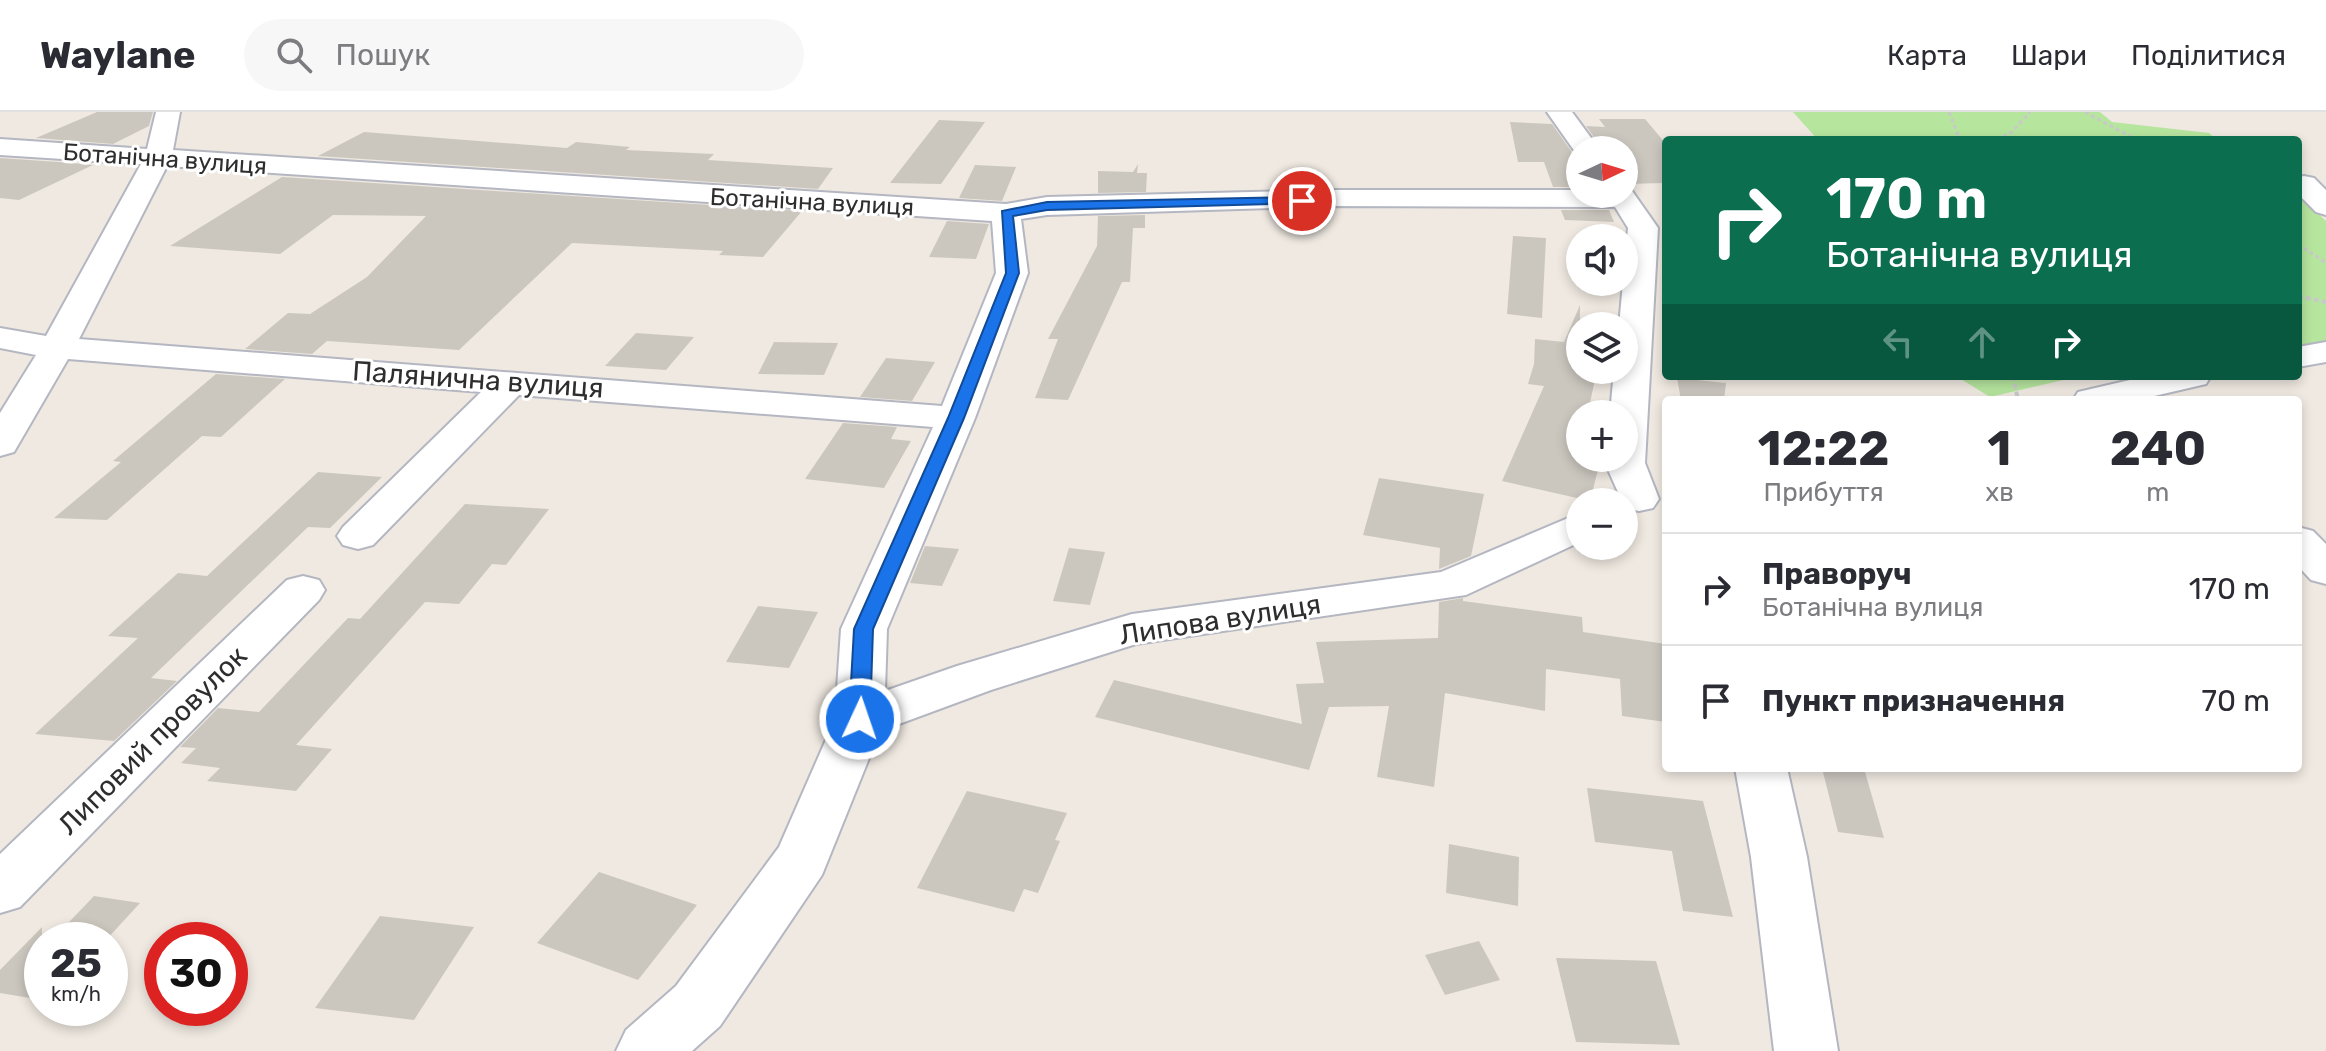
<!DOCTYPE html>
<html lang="uk">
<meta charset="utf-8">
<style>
body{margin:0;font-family:Rubik,sans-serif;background:#f7f7f7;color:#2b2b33;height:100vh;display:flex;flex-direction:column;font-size:30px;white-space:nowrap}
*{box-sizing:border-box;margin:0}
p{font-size:26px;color:#7c7c81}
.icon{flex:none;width:44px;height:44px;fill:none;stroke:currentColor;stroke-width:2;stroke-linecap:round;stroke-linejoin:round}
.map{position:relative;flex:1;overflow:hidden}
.sheet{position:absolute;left:1662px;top:284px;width:640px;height:376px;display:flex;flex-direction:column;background:#fff;border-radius:8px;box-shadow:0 4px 12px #0003}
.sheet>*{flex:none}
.guide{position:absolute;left:1662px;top:24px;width:640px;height:244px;border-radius:8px;box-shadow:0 4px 12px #0003;background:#0b6e4f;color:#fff;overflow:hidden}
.needle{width:52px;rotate:86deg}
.fabs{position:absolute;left:1566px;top:24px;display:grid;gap:16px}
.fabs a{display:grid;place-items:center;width:72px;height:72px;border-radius:50%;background:#fff;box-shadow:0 4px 12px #0003;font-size:40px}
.speed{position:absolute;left:24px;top:810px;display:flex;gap:16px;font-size:40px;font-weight:700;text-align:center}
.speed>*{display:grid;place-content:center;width:104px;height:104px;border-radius:50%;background:#fff;box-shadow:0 4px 12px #0003;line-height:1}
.speed small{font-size:20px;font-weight:400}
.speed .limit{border:12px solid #d22;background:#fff;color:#111}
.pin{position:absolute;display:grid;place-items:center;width:68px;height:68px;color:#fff;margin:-34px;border:4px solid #fff;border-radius:50%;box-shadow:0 2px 8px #0007}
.me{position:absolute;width:88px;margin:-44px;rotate:3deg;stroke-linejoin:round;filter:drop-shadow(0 0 6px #0008)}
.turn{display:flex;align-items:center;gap:28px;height:168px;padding:0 32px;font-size:36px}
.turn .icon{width:104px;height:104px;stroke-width:2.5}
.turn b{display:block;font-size:56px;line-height:68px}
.lanes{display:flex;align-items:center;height:76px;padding:0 32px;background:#0003;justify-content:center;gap:40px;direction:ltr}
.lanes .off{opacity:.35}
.eta{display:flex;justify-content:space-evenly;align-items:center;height:136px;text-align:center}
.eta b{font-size:48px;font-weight:700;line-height:56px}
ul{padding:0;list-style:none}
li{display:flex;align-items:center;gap:24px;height:112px;padding:0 32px;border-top:2px solid #e1e1e2}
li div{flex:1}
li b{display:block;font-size:30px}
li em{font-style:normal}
header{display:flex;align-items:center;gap:48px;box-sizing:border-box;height:112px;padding:0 40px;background:#fff;border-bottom:2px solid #e1e1e2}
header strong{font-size:38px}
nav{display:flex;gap:44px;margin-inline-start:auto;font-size:28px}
.search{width:560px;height:72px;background:#f7f7f7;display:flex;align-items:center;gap:20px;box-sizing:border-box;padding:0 28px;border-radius:44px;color:#7c7c81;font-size:30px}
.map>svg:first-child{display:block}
.green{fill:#b6e59e}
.building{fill:#cbc7bf}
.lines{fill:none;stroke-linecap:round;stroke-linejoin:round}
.minor-casing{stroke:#b4b7c1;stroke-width:4}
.path-far1{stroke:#c9c9c9;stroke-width:3;stroke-dasharray:4 3;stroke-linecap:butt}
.path{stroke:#c9c9c9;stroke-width:4;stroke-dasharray:5 3;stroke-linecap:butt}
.minor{fill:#fff;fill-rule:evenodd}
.route{fill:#1a73e8;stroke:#114b97;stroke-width:2}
.labels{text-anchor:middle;stroke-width:6;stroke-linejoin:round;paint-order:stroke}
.far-street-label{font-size:24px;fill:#2e2e2e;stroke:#fff}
.street-label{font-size:28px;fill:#2e2e2e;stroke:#fff}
</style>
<header>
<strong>Waylane</strong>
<div class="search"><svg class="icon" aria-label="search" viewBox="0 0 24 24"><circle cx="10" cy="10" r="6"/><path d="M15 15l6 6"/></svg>Пошук</div>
<nav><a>Карта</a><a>Шари</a><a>Поділитися</a></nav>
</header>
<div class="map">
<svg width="2326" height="939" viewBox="0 0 2326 939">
<rect width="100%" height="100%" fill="#efe9e1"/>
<!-- green -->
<path class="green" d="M 1793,0 L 2100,0 L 2112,10 L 2209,21 L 2217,28 L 1818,28 Z
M 2298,82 L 2326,109 L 2326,232 L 2298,235 Z
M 1956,264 L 2081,264 L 1990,285 Z"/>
<!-- building -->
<path class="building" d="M 97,0 L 153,0 L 149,14 L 113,32 L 36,26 Z
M 1599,7 L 1645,7 L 1666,32 L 1666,71 L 1624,72 L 1624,38 L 1603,38 L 1586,14 L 1605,15 Z
M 939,8 L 985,10 L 941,72 L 890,71 Z
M 1510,10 L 1552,12 L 1576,46 L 1580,46 L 1580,75 L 1553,75 L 1544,50 L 1518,50 Z
M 364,20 L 567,36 L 576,30 L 630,35 L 626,38 L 714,42 L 708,48 L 833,56 L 818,77 L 318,44 Z
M 0,46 L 73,51 L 93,53 L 19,88 L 0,86 Z
M 1138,52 L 1137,61 L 1147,61 L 1146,80 L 1098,81 L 1098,59 L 1133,60 Z
M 975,53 L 1016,55 L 1002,89 L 959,86 Z
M 282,65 L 802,99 L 763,145 L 719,143 L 723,139 L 572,131 L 459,238 L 327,229 L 312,242 L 245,237 L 288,201 L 310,202 L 367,165 L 426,104 L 333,103 L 280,142 L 170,134 Z
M 1561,98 L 1609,98 L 1614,110 L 1565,108 Z
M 1145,103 L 1145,116 L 1133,116 L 1130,170 L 1122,170 L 1068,288 L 1035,286 L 1058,227 L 1048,227 L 1097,134 L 1098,104 Z
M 947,109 L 989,112 L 976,147 L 929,145 Z
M 1513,124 L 1546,126 L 1542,206 L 1507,202 Z
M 1580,193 L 1580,258 L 1597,258 L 1588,300 L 1599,302 L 1580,302 L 1580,346 L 1601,346 L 1590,389 L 1502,369 L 1544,274 L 1528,272 L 1534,252 L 1535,227 L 1564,230 Z
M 636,221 L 694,225 L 666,258 L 605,254 Z
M 774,230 L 838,231 L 824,263 L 758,262 Z
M 886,246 L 935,250 L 912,289 L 860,285 Z
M 216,262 L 285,267 L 221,325 L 202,324 L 107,408 L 54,406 L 121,350 L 113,349 Z
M 1677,266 L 1726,271 L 1724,288 L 1681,288 Z
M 843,311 L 897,315 L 891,327 L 911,329 L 884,376 L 805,367 Z
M 318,360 L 382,365 L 330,416 L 308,415 L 151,566 L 177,569 L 114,629 L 35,622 L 138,526 L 108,524 L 178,461 L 207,464 Z
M 1379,366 L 1484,382 L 1471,444 L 1439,457 L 1440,436 L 1363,423 Z
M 465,392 L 549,397 L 506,453 L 492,452 L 459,492 L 425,490 L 296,633 L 332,637 L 296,679 L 207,669 L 220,656 L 181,651 L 196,636 L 180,635 L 218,596 L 259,600 L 348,506 L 360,507 Z
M 925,434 L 959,437 L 942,474 L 910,471 Z
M 1069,436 L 1105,440 L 1090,493 L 1053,489 Z
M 1463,486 L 1463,489 L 1582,505 L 1583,520 L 1666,532 L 1666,610 L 1622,604 L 1620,567 L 1546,557 L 1545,599 L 1445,581 L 1434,675 L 1377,665 L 1389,594 L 1329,595 L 1309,658 L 1095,605 L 1114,568 L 1302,612 L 1296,572 L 1324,571 L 1316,530 L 1438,526 L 1439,490 Z
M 758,494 L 818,500 L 789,556 L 726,550 Z
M 1822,656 L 1865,660 L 1884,726 L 1838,720 Z
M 1587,676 L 1703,689 L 1733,805 L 1683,799 L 1672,739 L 1595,730 Z
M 967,679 L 1067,701 L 1055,728 L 1060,729 L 1038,781 L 1024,777 L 1014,800 L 917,776 Z
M 1449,732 L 1519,745 L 1518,794 L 1446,781 Z
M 599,760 L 697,793 L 638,868 L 537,831 Z
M 94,784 L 140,791 L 106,828 L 52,828 Z
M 380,804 L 474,815 L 414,908 L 315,896 Z
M 42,815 L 42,888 L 0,881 L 0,858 Z
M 1479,829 L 1500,868 L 1445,883 L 1425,843 Z
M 1556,846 L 1656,849 L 1680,933 L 1576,930 Z"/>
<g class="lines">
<defs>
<path id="minor" d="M 156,0 L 180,0 L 173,38 L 1006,92 L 1047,85 L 1332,78 L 1580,78 L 1580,82 L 1624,82 L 1624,75 L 1630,76 L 1658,116 L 1645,351 L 1659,387 L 1653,396 L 1639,399 L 1625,396 L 1605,351 L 1606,346 L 1624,346 L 1624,302 L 1610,302 L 1614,258 L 1624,258 L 1624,214 L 1619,214 L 1628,116 L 1615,95 L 1332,94 L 1047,103 L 1021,107 L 1028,161 L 975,306 L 887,517 L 885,579 L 957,554 L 1132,502 L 1441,460 L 1580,401 L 1580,430 L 1466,483 L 1136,532 L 991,578 L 880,619 L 822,763 L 720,914 L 692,939 L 616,939 L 626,918 L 676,874 L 779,735 L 835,607 L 841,517 L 933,315 L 519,283 L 373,433 L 358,437 L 343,433 L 337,424 L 343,415 L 481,280 L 68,247 L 14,340 L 0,344 L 0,301 L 36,243 L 0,236 L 0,216 L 46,224 L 141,52 L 0,43 L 0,27 L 147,37 ZM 167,54 L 992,109 L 996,161 L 942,294 L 79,227 Z
M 1547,0 L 1572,0 L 1600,38 L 1580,38 L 1578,44 Z
M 2304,64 L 2314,66 L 2326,78 L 2326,103 L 2316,100 L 2298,82 L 2298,65 Z
M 2326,230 L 2326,250 L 2298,255 L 2298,235 Z
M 2147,264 L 2211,264 L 2206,272 L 2137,288 L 2073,288 L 2078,280 Z
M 2298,415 L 2313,419 L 2326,432 L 2326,472 L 2311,468 L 2298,454 Z
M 303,464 L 319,468 L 325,478 L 319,488 L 20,795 L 0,801 L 0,742 L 287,468 Z
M 1735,656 L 1787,656 L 1807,745 L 1838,939 L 1774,939 L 1751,745 Z"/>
</defs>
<!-- minor casing -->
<use href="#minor" class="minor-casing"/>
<!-- path-far1 -->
<path class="path-far1" d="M 1949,0 L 1960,28
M 2085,0 L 2137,28
M 1997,28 L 2012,20 L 2030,0
M 2298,132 L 2326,151"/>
<!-- path -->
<path class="path" d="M 2298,184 L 2326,190
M 2013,264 L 2018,288"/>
<!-- minor -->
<use href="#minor" class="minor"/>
</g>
<!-- route -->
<path class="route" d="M 1302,85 L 1308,89 L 1306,91 L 1047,98 L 1013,104 L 1019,161 L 964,306 L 873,517 L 870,607 L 867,612 L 852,612 L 849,607 L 854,517 L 948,306 L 1006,161 L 1002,99 L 1047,90 Z"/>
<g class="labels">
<!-- far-street labels -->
<g class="far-street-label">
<text transform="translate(165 47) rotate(4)" y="8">Ботанічна вулиця</text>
<text transform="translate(812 90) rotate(3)" y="8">Ботанічна вулиця</text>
</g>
<!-- street labels -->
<g class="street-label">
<text transform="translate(478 267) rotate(4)" y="10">Палянична вулиця</text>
<text transform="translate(1220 507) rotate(-9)" y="10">Липова вулиця</text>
<text transform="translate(152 628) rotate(-45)" y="10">Липовий провулок</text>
</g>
</g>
</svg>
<div class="fabs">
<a><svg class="needle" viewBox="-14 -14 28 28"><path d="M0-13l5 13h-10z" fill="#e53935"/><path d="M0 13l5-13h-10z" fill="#7c7c81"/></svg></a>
<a><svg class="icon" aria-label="sound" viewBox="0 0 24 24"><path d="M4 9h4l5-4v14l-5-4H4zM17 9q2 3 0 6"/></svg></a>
<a><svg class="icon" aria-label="layers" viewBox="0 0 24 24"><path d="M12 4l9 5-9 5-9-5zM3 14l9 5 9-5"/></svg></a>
<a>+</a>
<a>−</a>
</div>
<div class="speed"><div>25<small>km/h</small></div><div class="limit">30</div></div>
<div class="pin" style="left:1302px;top:89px;background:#d93025"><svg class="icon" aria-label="arrive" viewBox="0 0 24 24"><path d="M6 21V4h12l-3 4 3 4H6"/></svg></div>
<svg class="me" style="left:860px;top:607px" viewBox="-20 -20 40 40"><circle r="17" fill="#1a73e8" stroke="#fff" stroke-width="3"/><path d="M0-11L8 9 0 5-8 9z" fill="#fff"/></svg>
<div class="guide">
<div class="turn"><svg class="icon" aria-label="right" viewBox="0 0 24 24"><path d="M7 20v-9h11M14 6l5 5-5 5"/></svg><div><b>170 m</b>Ботанічна вулиця</div></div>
<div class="lanes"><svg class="icon off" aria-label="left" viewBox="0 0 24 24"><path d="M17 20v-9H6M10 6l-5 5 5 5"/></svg><svg class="icon off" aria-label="ahead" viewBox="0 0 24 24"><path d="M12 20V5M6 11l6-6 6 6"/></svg><svg class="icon" aria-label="right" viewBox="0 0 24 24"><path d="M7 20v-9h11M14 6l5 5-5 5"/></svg></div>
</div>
<section class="sheet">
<div class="eta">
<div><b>12:22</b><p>Прибуття</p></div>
<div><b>1</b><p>хв</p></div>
<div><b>240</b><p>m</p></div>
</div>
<ul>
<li><svg class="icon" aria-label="right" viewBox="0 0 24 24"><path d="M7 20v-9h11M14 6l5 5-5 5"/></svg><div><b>Праворуч</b><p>Ботанічна вулиця</p></div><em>170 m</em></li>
<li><svg class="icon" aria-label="arrive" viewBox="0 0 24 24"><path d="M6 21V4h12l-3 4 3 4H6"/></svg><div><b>Пункт призначення</b></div><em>70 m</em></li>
</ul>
</section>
</div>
